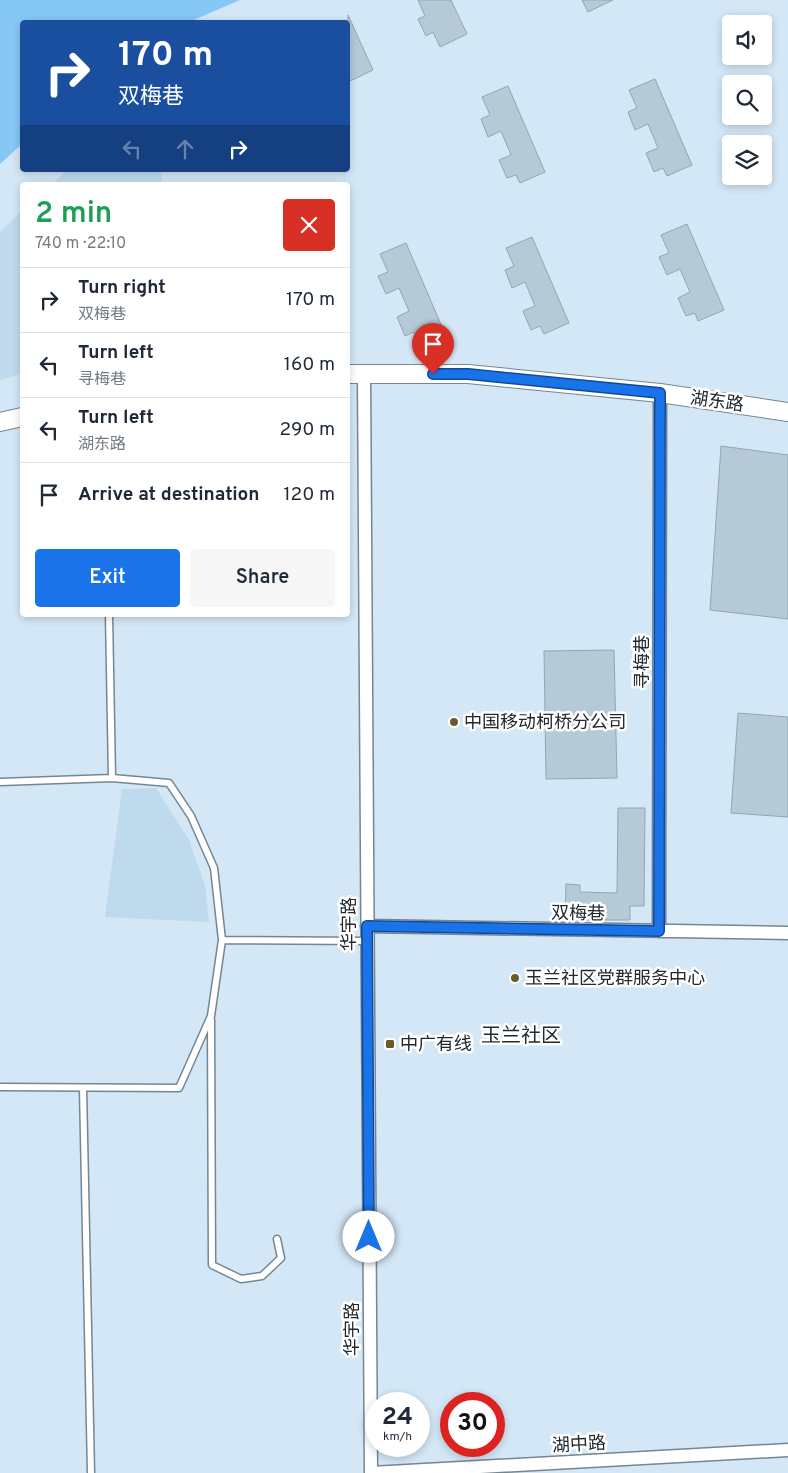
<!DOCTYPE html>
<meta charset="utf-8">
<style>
body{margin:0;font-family:Overpass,"Noto Sans SC",sans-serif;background:#f6f6f7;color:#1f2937;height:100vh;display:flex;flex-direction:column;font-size:19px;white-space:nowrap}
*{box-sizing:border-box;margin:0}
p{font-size:16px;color:#747a83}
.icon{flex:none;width:28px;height:28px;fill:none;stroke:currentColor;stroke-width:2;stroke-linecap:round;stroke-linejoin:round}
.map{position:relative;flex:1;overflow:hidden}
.sheet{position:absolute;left:20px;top:182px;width:330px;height:435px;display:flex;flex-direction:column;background:#fff;border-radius:5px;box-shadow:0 2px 8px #0003}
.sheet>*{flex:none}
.hud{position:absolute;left:20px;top:20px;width:330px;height:152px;border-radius:5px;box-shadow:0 2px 8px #0003;background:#1a4fa0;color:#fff;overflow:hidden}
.buttons{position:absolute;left:722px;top:15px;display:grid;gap:10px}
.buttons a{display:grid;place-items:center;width:50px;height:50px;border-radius:5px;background:#fff;box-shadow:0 2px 8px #0003;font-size:25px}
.speed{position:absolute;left:365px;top:1392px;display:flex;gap:10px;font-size:25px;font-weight:700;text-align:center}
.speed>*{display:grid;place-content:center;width:65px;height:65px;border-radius:50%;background:#fff;box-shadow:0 2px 8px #0003;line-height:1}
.speed small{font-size:12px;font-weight:400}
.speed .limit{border:8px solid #d22;background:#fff;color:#111}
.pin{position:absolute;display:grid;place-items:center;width:42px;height:42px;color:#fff;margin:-51px -21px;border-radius:50% 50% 50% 0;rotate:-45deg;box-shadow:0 0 5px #0007}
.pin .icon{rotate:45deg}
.me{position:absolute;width:55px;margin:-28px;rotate:0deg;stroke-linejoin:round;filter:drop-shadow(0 0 4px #0008)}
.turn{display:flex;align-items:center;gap:18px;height:105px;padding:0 15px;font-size:22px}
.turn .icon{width:65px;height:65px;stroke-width:2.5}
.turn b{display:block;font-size:35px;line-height:42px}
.lanes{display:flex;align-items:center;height:48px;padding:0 15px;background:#0003;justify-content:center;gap:25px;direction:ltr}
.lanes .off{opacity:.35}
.round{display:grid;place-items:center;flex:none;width:52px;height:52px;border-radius:5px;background:#f6f6f7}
.head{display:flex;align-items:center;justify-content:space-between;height:85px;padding:0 15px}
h1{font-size:30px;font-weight:600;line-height:38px;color:#1e9e55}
.action{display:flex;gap:10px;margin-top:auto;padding:10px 15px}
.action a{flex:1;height:58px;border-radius:5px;background:#1a73e8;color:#fff;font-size:20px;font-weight:600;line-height:58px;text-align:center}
.action a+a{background:#f6f6f7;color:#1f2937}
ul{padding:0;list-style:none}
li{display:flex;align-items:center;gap:15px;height:65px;padding:0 15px;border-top:1px solid #e0e1e3}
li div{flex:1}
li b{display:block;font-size:19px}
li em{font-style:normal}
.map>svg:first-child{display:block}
.built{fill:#c0daed}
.water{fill:#85c8f5}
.building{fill:#b5c9d7;stroke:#92a5b3}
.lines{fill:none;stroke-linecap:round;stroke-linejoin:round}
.lane-casing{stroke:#738693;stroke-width:9}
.street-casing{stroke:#738693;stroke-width:15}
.secondary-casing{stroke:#738693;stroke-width:20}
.lane{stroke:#fff;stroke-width:6}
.street{stroke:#fff;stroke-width:12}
.secondary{stroke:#fff;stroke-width:18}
.route-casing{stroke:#114b97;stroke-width:12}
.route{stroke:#1a73e8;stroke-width:9}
.poi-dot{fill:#6b5b29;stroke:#fff;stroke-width:2}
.labels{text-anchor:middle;stroke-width:5;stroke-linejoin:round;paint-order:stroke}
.street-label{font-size:18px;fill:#222a2f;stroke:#fff}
.poi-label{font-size:18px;fill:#222a2f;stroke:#fff;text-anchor:start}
.quarter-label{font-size:20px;fill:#222a2f;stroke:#fff}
</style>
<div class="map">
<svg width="788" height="1473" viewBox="0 0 788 1473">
<rect width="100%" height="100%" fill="#d3e7f6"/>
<!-- built -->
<path class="built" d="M 67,170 L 160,170 L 163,185 L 51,185 Z
M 22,211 L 22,374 L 0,380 L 0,232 Z
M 156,788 L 189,840 L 205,885 L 209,922 L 105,917 L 122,789 Z"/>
<!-- water -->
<path class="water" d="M 0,0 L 240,0 L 189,22 L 22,22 L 22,144 L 0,164 Z"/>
<!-- building -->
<path class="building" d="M 418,0 L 451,0 L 467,34 L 440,47 L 433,32 L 426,36 L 418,19 L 425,16 Z
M 582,0 L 613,0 L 588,12 Z
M 348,15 L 373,70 L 348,82 Z
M 655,79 L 692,165 L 667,176 L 663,168 L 654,172 L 646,153 L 658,148 L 648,124 L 635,130 L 628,112 L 637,108 L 629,90 Z
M 508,86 L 545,172 L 520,183 L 516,175 L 507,178 L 499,160 L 511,155 L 501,131 L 488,137 L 481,119 L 490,115 L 482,97 Z
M 687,224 L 724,310 L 698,321 L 695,313 L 686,316 L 678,298 L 690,292 L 680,269 L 667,275 L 659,257 L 669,253 L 661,235 Z
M 532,237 L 569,323 L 544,334 L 540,326 L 531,330 L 523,311 L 535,306 L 525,282 L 512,288 L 505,270 L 514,266 L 506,248 Z
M 406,243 L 443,329 L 418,340 L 414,332 L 405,336 L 397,317 L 409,311 L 399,288 L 386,294 L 378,276 L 388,272 L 380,254 Z
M 721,446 L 788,455 L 788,619 L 710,610 Z
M 614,650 L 617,778 L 546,779 L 544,651 Z
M 738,713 L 788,717 L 788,817 L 731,813 Z
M 618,808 L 645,808 L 644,906 L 630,906 L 630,920 L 565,920 L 566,884 L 580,885 L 580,892 L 617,893 Z"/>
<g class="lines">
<defs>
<path id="lane" d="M 109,615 L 112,778
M 0,782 L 112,778 L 169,783 L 191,816 L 214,868 L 222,940 L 211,1016 L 179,1088 L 0,1087
M 222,940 L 367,941
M 211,1020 L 212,1265 L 241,1279 L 262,1276 L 281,1258 L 277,1239
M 83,1088 L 91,1473"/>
<path id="street" d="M 364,374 L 371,1473
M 367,926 L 788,933
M 659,931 L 660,393
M 371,1473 L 788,1450"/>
<path id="secondary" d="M 348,374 L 468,374 L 660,393 L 788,412
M 0,422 L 22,417"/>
</defs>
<!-- lane casing -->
<use href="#lane" class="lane-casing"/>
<!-- street casing -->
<use href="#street" class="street-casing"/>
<!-- secondary casing -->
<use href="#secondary" class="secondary-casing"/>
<!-- lane -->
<use href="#lane" class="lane"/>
<!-- street -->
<use href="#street" class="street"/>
<!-- secondary -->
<use href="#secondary" class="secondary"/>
</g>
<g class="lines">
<defs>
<path id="route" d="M 369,1237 L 367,926 L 659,931 L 660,393 L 468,374 L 433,374"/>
</defs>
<!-- route casing -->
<use href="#route" class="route-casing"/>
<!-- route -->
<use href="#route" class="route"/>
</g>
<!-- markers -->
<g class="poi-dot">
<circle cx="454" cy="722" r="5"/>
<circle cx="515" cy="978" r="5"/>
<rect x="385" y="1039" width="10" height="10" rx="2.5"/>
</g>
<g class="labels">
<!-- street labels -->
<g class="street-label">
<text transform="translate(717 401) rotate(8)" y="6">湖东路</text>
<text transform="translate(642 662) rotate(-90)" y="6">寻梅巷</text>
<text transform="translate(578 913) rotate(1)" y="6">双梅巷</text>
<text transform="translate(349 924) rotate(-90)" y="6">华宇路</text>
<text transform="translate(352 1329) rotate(-90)" y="6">华宇路</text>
<text transform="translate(579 1444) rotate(-3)" y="6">湖中路</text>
</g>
<!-- poi labels -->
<g class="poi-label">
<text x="464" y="728">中国移动柯桥分公司</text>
<text x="525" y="984">玉兰社区党群服务中心</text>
<text x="400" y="1050">中广有线</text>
</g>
<!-- quarter labels -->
<g class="quarter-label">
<text x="521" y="1042">玉兰社区</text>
</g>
</g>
</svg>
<div class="buttons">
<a><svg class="icon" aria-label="sound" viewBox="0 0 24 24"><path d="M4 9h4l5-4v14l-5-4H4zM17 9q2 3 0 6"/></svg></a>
<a><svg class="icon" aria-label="search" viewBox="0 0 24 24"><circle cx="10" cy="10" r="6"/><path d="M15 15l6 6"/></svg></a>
<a><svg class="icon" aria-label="layers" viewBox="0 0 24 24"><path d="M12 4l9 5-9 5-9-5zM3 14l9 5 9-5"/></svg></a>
</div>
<div class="speed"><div>24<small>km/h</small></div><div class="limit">30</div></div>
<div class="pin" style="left:433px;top:374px;background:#d93025"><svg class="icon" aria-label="arrive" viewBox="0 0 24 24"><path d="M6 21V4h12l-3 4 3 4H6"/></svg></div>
<svg class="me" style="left:369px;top:1237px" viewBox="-20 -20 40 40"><circle r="19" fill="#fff"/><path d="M0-13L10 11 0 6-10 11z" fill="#1a73e8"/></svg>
<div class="hud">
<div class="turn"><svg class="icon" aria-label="right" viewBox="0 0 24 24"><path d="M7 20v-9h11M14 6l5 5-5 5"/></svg><div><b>170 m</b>双梅巷</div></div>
<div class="lanes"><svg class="icon off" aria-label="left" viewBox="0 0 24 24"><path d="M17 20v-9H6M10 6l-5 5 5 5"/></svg><svg class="icon off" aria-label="ahead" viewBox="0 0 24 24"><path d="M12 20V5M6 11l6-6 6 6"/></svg><svg class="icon" aria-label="right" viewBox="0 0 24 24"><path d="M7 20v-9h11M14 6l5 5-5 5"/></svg></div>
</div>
<section class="sheet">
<div class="head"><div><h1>2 min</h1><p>740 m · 22:10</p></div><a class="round" style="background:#d93025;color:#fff"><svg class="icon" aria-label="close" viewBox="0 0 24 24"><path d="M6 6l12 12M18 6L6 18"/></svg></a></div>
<ul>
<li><svg class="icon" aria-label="right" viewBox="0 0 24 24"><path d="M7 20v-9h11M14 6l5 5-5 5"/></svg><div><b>Turn right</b><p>双梅巷</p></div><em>170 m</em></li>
<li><svg class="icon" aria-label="left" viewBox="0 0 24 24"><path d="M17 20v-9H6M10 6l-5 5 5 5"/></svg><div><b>Turn left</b><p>寻梅巷</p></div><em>160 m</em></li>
<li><svg class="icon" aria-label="left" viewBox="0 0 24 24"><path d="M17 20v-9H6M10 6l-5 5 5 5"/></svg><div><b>Turn left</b><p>湖东路</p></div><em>290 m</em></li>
<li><svg class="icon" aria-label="arrive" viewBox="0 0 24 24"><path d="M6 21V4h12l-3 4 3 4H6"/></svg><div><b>Arrive at destination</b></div><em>120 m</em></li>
</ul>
<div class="action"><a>Exit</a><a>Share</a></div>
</section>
</div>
